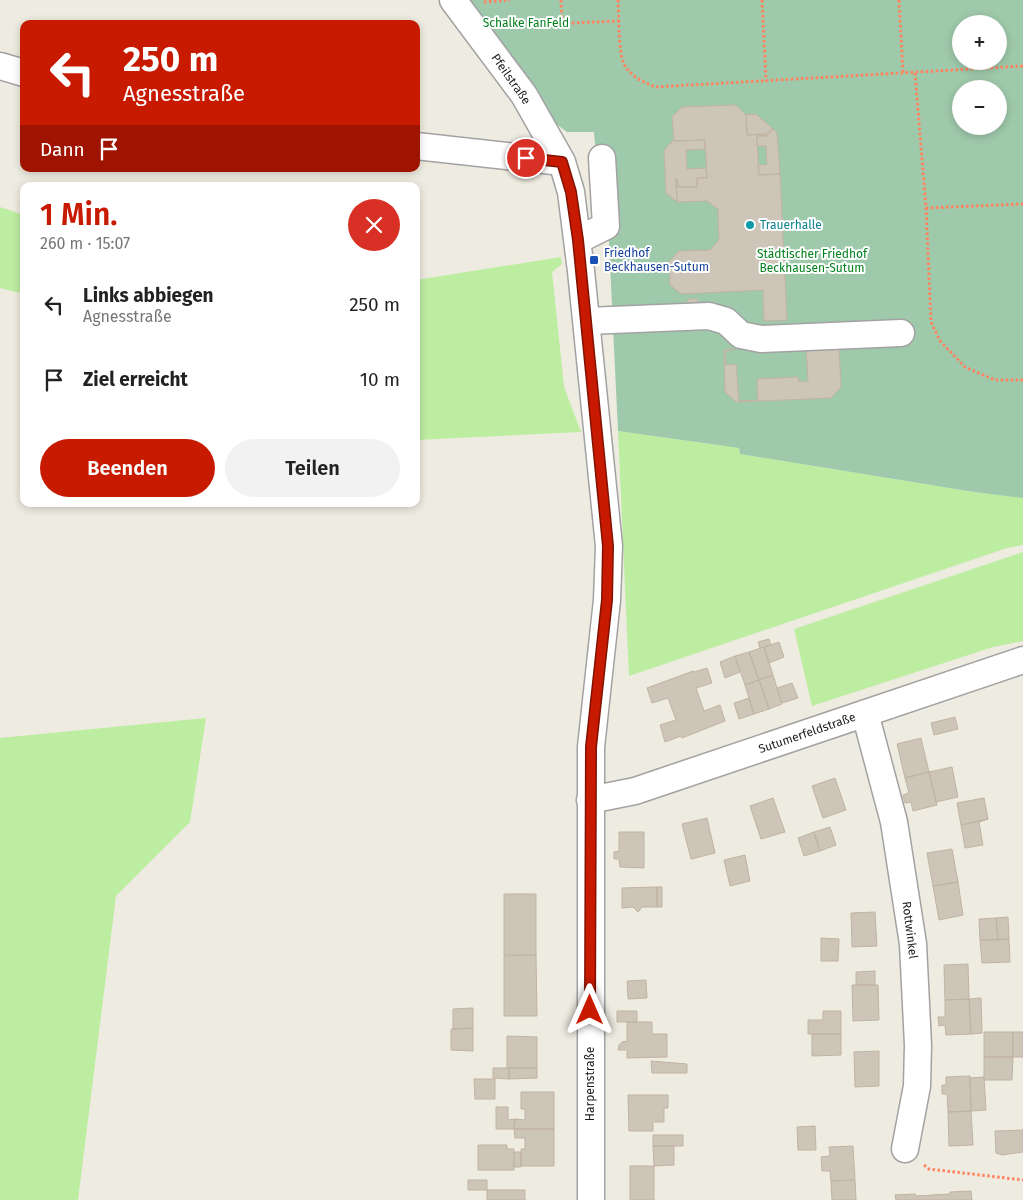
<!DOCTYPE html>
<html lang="de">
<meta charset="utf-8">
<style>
body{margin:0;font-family:"Fira Sans",sans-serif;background:#f2f2f2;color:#222;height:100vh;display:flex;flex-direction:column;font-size:19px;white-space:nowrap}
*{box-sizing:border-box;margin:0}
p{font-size:16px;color:#767676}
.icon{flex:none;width:28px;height:28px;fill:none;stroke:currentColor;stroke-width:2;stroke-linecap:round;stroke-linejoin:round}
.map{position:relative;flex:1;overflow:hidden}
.side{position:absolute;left:20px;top:182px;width:400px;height:325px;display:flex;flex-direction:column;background:#fff;border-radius:10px;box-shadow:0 2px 8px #0003}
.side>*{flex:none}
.top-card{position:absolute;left:20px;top:20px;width:400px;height:152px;border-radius:10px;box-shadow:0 2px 8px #0003;background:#c71a00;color:#fff;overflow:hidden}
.tools{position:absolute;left:952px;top:15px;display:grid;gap:10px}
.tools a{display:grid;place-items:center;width:55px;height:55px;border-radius:50%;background:#fff;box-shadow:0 2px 8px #0003;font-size:25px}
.pin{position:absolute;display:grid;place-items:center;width:42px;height:42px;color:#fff;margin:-21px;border:2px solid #fff;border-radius:50%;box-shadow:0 1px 5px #0007}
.me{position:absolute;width:55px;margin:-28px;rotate:0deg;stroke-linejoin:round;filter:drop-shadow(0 0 4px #0008)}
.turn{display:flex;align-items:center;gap:18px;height:105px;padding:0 20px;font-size:22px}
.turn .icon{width:65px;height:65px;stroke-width:2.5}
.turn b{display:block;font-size:35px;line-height:42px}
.then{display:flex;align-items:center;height:48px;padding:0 20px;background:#0003;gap:10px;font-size:19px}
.round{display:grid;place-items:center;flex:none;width:52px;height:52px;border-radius:26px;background:#f2f2f2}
.overview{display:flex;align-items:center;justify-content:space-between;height:85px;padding:0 20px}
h1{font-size:30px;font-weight:600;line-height:38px;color:#c71a00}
.cta{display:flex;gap:10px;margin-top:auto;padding:10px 20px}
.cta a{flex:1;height:58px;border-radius:30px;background:#c71a00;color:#fff;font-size:20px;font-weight:600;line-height:58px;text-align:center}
.cta a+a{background:#f2f2f2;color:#222}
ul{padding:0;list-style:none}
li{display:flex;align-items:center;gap:15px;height:75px;padding:0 20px}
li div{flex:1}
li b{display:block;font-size:19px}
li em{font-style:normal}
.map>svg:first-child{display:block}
.grass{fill:#bceda0}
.cemetery{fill:#9fc9ab;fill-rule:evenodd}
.building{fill:#cec5b9;stroke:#c1b3a1}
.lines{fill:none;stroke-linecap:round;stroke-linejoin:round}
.minor-casing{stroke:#a2a2a2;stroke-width:29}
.path{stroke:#ff8560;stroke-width:3;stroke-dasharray:2.5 2.5;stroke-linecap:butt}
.minor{stroke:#fff;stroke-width:26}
.route-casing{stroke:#811100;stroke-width:12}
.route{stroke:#c71a00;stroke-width:9}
.culture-dot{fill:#0f9aa8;stroke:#fff;stroke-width:2}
.transit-dot{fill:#1a4fb4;stroke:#fff;stroke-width:2}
.labels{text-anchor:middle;stroke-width:4;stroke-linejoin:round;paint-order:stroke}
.park-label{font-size:12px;fill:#02801d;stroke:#fff}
.street-label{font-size:12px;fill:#1b1b1b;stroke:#fff}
.culture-label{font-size:12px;fill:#0d838f;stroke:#fff;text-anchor:start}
.transit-label{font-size:12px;fill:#164399;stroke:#fff;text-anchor:start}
</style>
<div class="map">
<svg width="1023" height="1200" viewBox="0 0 1023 1200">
<rect width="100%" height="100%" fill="#eeebe0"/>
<!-- grass -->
<path class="grass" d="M 0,207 L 24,215 L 24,294 L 0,288 Z
M 561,257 L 562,264 L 552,272 L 564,387 L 581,432 L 416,440 L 416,280 Z
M 618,431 L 739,448 L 740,454 L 974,492 L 1023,498 L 1023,545 L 1007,548 L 629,676 Z
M 1023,552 L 1023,641 L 993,647 L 812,706 L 794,629 Z
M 206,718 L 190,822 L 116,896 L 78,1200 L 0,1200 L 0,738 Z"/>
<!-- cemetery -->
<path class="cemetery" d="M 456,0 L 1023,0 L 1023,498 L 974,492 L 740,454 L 739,448 L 618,431 L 605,159 L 596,159 L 594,132 L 567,132 L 555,123 ZM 961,24 L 999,24 L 999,61 L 961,61 ZM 961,89 L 999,89 L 999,126 L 961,126 Z"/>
<!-- building -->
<path class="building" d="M 736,105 L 746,115 L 747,135 L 766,134 L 772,128 L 773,129 L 767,136 L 757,136 L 759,175 L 780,174 L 787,320 L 764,321 L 763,290 L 681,294 L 670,285 L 669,262 L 679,251 L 710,250 L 719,240 L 718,209 L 707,201 L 677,202 L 676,179 L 677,179 L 678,187 L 697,187 L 697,178 L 707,178 L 705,140 L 674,141 L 672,117 L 682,107 Z
M 756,114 L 772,128 L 766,134 L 747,135 L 746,115 Z
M 773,129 L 777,133 L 780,174 L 759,175 L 758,165 L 767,165 L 766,146 L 757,146 L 757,136 L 767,136 Z
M 674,139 L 674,141 L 705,140 L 705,149 L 686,150 L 687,169 L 706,168 L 707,178 L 697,178 L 697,187 L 678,187 L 677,179 L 676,179 L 677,202 L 666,193 L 664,150 Z
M 688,299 L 697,299 L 698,303 L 688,303 Z
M 839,344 L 841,387 L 831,398 L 736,402 L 725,392 L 724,350 L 735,349 L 725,351 L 726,365 L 736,364 L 739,401 L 758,400 L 757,379 L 798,377 L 799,382 L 808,381 L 806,346 Z
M 769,639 L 771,645 L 760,648 L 758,642 Z
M 779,642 L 784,657 L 769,663 L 764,647 Z
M 764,647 L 773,675 L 759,680 L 749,652 Z
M 749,652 L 759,680 L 745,685 L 735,656 Z
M 735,656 L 740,672 L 725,678 L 720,662 Z
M 707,668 L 712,683 L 696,688 L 704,711 L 720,705 L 725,721 L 682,738 L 681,736 L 665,742 L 660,725 L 676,720 L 668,698 L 652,703 L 647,688 L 693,671 L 694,672 Z
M 773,675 L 782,704 L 769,709 L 759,680 Z
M 759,680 L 769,709 L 754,714 L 745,685 Z
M 792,683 L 798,698 L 782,703 L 777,688 Z
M 749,698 L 754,714 L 739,719 L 734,703 Z
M 955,717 L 958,729 L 934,735 L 931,723 Z
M 921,738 L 929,772 L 905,778 L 897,744 Z
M 952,767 L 958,797 L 936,802 L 929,772 Z
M 929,772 L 937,805 L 913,811 L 911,802 L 905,803 L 903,795 L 909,793 L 905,778 Z
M 835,778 L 846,810 L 823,818 L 812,786 Z
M 773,798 L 785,832 L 761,839 L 750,806 Z
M 984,798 L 988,819 L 961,825 L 957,803 Z
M 707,818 L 715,853 L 691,859 L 682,824 Z
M 988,819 L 979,822 L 983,845 L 965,848 L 961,825 Z
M 830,827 L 836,845 L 820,851 L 814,832 Z
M 619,832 L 644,832 L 644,868 L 620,867 L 619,859 L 614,859 L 614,852 L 619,851 Z
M 814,832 L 820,851 L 804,856 L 798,838 Z
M 952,849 L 958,882 L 933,886 L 927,853 Z
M 745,855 L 750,881 L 730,886 L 724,860 Z
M 958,882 L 963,915 L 939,920 L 933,886 Z
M 657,887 L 657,907 L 642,907 L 638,912 L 633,907 L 622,908 L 622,888 Z
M 657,887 L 662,887 L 662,907 L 657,907 Z
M 504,894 L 536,894 L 536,955 L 504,955 Z
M 875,912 L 877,946 L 852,947 L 851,913 Z
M 1008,917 L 1009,939 L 998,940 L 996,918 Z
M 996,918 L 998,940 L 980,940 L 979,919 Z
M 821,938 L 839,939 L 838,961 L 821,961 Z
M 1009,939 L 1010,962 L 982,963 L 980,940 Z
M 536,955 L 537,1016 L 504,1016 L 504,956 Z
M 968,964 L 969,999 L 945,1000 L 944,965 Z
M 875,971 L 875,985 L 856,985 L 856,972 Z
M 646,980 L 647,998 L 628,999 L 627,981 Z
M 852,985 L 878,985 L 879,1020 L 853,1021 Z
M 981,998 L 982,1033 L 971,1034 L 969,999 Z
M 969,999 L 971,1034 L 946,1035 L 945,1025 L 939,1026 L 938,1017 L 945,1017 L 945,1000 Z
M 473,1008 L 473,1028 L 453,1029 L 453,1009 Z
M 617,1011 L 637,1011 L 637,1022 L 617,1022 Z
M 823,1011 L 841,1011 L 841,1034 L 808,1034 L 808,1020 L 823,1020 Z
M 627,1022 L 652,1022 L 652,1034 L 667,1034 L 667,1057 L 627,1058 L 627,1050 L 618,1050 L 619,1045 L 622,1042 L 627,1041 Z
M 473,1028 L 473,1051 L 451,1050 L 451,1029 Z
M 984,1032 L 1013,1032 L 1013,1057 L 984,1057 Z
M 1013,1032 L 1023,1032 L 1023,1057 L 1013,1057 Z
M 812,1034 L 841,1034 L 841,1055 L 812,1056 Z
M 507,1036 L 537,1037 L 537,1068 L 507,1068 Z
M 879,1051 L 879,1086 L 855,1087 L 854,1052 Z
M 984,1057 L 1013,1057 L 1012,1080 L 984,1080 Z
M 651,1061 L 687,1064 L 687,1073 L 652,1073 Z
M 493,1068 L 509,1068 L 509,1079 L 493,1078 Z
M 509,1068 L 537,1068 L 537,1078 L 509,1079 Z
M 970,1076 L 971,1111 L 948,1112 L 947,1094 L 942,1094 L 942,1085 L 946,1085 L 946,1077 Z
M 984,1077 L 986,1110 L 971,1111 L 970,1078 Z
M 474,1079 L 495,1079 L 495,1099 L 475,1099 Z
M 521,1092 L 554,1092 L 554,1129 L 514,1129 L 515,1119 L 525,1120 L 525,1109 L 521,1109 Z
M 628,1095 L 668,1095 L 668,1108 L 664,1108 L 664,1122 L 653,1122 L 653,1131 L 629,1131 Z
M 496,1107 L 508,1107 L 508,1120 L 515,1119 L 514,1129 L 496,1129 Z
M 971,1111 L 973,1145 L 949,1146 L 948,1112 Z
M 815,1126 L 816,1150 L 798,1150 L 797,1127 Z
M 514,1129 L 554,1129 L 554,1166 L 521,1166 L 521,1149 L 525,1149 L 525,1138 L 515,1138 Z
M 1023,1130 L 1023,1152 L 1002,1155 L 996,1153 L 995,1131 Z
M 653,1135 L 683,1135 L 683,1146 L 653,1146 Z
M 478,1145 L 507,1145 L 507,1149 L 514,1149 L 514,1170 L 478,1170 Z
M 653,1146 L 674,1146 L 674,1165 L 654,1166 Z
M 853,1146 L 855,1180 L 831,1181 L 830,1171 L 822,1171 L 821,1157 L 830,1156 L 829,1147 Z
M 514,1152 L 521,1152 L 521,1167 L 514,1167 Z
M 630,1166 L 654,1166 L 654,1200 L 630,1200 Z
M 468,1180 L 487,1180 L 487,1190 L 468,1190 Z
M 855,1180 L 856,1200 L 832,1200 L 831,1181 Z
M 487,1190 L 525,1190 L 525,1200 L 487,1200 Z
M 971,1191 L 972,1200 L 896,1200 L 895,1195 L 915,1194 L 916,1196 L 950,1194 L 950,1192 Z"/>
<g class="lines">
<defs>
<path id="minor" d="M 453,0 L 524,95 L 562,162 L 571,192 L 581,271 L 609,546 L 607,600 L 591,747 L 591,1200
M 0,66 L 24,73
M 416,146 L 562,162
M 578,240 L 606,226 L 602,158
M 587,321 L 709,316 L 726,321 L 741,335 L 761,339 L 901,333
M 865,713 L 894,822 L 913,944 L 918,1045 L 917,1086 L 905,1149
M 590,800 L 635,791 L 1023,660"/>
</defs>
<!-- minor casing -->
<use href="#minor" class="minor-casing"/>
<!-- path -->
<path class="path" d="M 561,0 L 562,23
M 618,0 C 619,14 618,52 624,64 C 630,76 643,82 655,87 L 1023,66
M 762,0 L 766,81
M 899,0 L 903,74
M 484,2 L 510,0
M 502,26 L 619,21
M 915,73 L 926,208 L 931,322 L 940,341 L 965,367 L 995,380 L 1023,380
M 926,208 L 1023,204
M 924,1165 L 929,1169 L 1023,1180"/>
<!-- minor -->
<use href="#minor" class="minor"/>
</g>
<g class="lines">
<defs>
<path id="route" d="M 526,158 L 562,162 L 571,192 L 578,240 L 608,546 L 607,600 L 591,747 L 590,1010"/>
</defs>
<!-- route casing -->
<use href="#route" class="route-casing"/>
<!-- route -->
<use href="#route" class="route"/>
</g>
<!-- markers -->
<circle class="culture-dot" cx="750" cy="225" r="5"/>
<rect class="transit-dot" x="589" y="255" width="10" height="10" rx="2.5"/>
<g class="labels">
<!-- park labels -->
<g class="park-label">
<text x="526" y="27">Schalke FanFeld</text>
<text x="812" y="258">Städtischer Friedhof<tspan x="812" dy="14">Beckhausen-Sutum</tspan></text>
</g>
<!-- street labels -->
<g class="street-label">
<text transform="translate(511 79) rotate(55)" y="4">Pfeilstraße</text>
<text transform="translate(807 733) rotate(-19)" y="4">Sutumerfeldstraße</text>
<text transform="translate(910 930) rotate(83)" y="4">Rottwinkel</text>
<text transform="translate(590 1084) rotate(-90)" y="4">Harpenstraße</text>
</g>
<!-- culture labels -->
<g class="culture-label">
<text x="760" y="229">Trauerhalle</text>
</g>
<!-- transit labels -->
<g class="transit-label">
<text x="604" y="257">Friedhof<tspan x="604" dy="14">Beckhausen-Sutum</tspan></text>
</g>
</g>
</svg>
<div class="tools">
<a>+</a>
<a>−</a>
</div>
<div class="pin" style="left:526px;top:158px;background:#d93025"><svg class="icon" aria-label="arrive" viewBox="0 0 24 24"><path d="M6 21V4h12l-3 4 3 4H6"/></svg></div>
<svg class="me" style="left:590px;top:1010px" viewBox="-20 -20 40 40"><path d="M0-17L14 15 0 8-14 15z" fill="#c71a00" stroke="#fff" stroke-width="4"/></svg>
<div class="top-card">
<div class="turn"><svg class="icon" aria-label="left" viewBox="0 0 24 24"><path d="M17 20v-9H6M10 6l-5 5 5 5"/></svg><div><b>250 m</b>Agnesstraße</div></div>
<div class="then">Dann<svg class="icon" aria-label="arrive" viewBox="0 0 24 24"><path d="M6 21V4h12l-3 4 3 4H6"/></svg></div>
</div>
<section class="side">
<div class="overview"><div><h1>1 Min.</h1><p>260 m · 15:07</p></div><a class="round" style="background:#d93025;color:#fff"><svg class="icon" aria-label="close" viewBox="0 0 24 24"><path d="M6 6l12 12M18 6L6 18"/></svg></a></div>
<ul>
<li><svg class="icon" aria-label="left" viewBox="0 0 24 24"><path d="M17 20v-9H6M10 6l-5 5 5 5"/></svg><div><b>Links abbiegen</b><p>Agnesstraße</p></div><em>250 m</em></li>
<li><svg class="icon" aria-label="arrive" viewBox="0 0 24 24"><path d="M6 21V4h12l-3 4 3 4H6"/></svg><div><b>Ziel erreicht</b></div><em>10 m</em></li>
</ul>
<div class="cta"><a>Beenden</a><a>Teilen</a></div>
</section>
</div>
